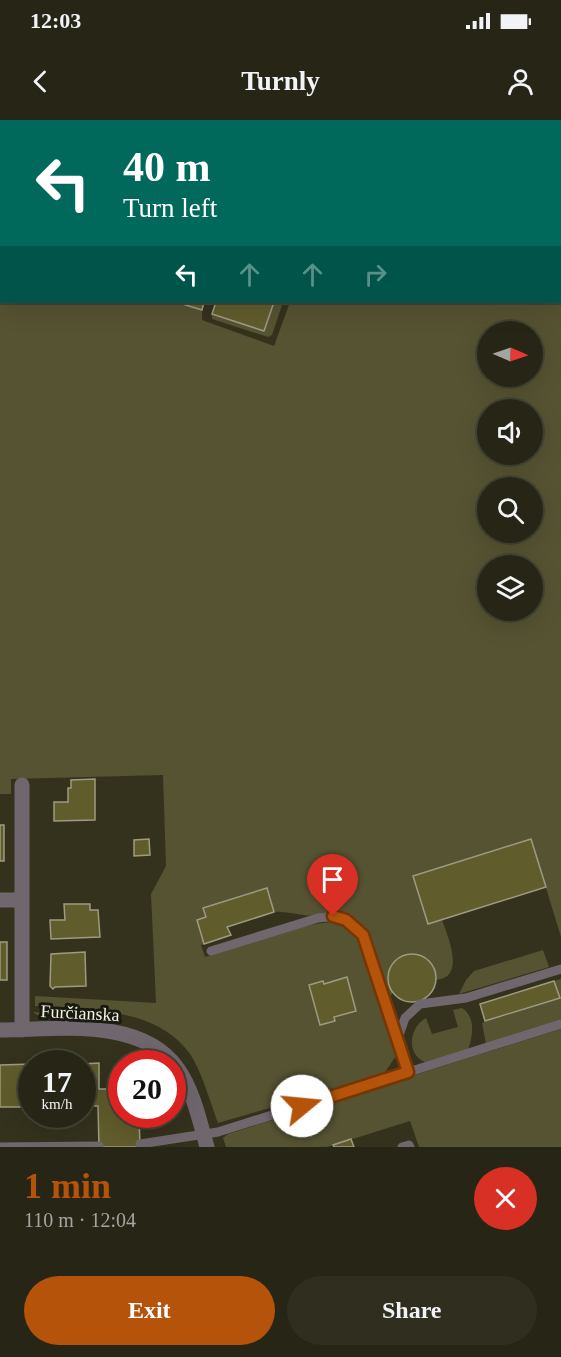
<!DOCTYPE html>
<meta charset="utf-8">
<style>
body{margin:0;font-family:"Times New Roman",serif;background:#2f2e1f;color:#f1f3f6;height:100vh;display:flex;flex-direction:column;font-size:22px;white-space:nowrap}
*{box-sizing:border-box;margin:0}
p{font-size:20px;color:#a4a5a1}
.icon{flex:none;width:33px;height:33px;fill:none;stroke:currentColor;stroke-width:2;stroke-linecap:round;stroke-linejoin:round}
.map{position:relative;height:1027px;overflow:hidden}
.side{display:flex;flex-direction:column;background:#272616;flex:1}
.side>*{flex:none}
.guide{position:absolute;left:0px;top:0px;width:561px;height:183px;box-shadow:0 6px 24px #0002,0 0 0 2px #434335;background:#00695c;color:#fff;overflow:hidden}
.needle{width:39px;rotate:92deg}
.controls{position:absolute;left:477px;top:201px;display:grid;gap:12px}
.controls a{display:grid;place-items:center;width:66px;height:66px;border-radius:50%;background:#272616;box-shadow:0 6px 24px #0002,0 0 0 2px #434335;font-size:30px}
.speed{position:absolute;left:18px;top:930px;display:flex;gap:12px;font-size:30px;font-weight:700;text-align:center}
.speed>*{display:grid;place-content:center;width:78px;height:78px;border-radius:50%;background:#272616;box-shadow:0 6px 24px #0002,0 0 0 2px #434335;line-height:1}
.speed small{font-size:15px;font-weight:400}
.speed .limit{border:9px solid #d22;background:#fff;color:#111}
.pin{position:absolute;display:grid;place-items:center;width:51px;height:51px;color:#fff;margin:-62px -26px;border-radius:50% 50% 50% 0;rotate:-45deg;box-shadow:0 0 6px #0007}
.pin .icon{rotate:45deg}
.me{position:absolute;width:66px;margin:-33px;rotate:73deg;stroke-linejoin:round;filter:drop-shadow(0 0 4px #0008)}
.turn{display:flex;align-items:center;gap:21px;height:126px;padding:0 24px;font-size:27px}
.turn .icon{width:78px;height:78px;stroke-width:2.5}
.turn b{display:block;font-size:42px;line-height:51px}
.lanes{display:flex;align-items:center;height:57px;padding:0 24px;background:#0003;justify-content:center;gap:30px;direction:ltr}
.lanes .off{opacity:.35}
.round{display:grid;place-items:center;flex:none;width:63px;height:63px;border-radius:32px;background:#2f2e1f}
.overview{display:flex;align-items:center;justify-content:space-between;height:102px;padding:0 24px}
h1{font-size:36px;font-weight:700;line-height:45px;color:#b45309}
.button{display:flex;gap:12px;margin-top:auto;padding:12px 24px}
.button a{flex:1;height:69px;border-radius:36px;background:#b45309;color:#fff;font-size:24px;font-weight:700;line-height:69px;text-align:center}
.button a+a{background:#2f2e1f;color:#f1f3f6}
.status{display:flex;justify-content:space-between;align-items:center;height:42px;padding:0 30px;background:#272616;direction:ltr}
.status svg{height:16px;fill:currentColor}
header{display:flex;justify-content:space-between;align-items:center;height:78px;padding:0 24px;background:#272616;font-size:27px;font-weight:700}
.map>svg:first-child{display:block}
.green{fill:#555332;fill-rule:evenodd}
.building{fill:#605c2c;stroke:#9d9b83;stroke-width:1.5}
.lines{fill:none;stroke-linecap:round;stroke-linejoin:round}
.service{stroke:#70676e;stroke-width:9}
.minor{stroke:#70676e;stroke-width:15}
.route-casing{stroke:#753606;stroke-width:15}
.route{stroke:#b45309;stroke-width:10}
.labels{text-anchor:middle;stroke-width:6;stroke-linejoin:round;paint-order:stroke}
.street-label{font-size:18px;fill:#f4f3e6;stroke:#1a1a10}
</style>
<div class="status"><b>12:03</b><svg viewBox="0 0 49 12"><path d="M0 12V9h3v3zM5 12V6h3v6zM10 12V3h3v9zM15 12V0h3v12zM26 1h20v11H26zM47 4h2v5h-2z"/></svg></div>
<header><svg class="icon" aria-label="back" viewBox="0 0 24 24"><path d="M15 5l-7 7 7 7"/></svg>Turnly<svg class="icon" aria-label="person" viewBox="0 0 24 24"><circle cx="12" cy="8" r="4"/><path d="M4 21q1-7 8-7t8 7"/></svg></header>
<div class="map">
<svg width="561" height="1027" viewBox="0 0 561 1027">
<rect width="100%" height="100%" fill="#34321d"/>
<!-- green -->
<path class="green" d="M 0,44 L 2,182 L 176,182 L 202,190 L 202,200 L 274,226 L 290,182 L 560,182 L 561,98 L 561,817 L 531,719 L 428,804 L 442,800 C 448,817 466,858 436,860 C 432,815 372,834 393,872 L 390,877 L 364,810 C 345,781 329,799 303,795 C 293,794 285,791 274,792 L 267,768 L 204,788 L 206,797 L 204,824 L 201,825 L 205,837 C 230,829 327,793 346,804 C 355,809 359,821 363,831 L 396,936 L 383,955 L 218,1003 C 211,984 201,950 190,934 C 157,887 86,889 35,886 L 35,876 L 156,883 L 151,774 L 166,746 L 163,655 L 11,659 L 11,674 L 0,674 ZM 488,212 L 532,212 L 532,256 L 488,256 ZM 488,290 L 532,290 L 532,334 L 488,334 ZM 488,368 L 532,368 L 532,412 L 488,412 ZM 488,446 L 532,446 L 532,490 L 488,490 Z
M 274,182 L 283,182 L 272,215 L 268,217 L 212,199 L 212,194 L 264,211 Z
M 543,830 L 549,847 L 459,874 L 466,860 L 474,851 Z
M 561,859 L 561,901 L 486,924 L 482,903 L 560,878 L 554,861 Z
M 462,888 C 476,897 473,916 468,930 L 425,942 C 405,934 410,906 426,898 L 432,914 L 458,907 L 453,890 Z
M 33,892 L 99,897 L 110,899 C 91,902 47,905 33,892 Z
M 561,909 L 561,1027 L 419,1027 L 410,1001 L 327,1027 L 226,1027 L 223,1018 L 228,1014 Z"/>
<!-- building -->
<path class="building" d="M 81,0 L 136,0 L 81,2 Z
M 185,0 L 255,0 L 185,2 Z
M 560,36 L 561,40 L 560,99 Z
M 176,182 L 204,182 L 202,190 Z
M 216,182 L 274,182 L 264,211 L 212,194 Z
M 95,659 L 95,700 L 54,701 L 54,682 L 68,682 L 68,668 L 71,668 L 71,660 Z
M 0,705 L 4,705 L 4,741 L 0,741 Z
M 149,719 L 150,735 L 134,736 L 134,720 Z
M 531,719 L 546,767 L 428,804 L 413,756 Z
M 267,768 L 274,792 L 227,807 L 231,815 L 204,824 L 197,800 L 206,797 L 203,788 Z
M 64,784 L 90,784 L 90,790 L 98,790 L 100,817 L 51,819 L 50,800 L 65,800 Z
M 0,822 L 7,822 L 7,860 L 0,860 Z
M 85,832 L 86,866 L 55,867 L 53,869 L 50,866 L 51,834 Z
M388 858a24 24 0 1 1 48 0a24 24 0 1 1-48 0Z
M 347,857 L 356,891 L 334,897 L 335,901 L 320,905 L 309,865 L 323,861 L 324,864 Z
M 554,861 L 560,878 L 485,901 L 480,884 Z
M 99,943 L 99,969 L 122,969 L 122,994 L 139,994 L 140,1027 L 99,1027 L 98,986 L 82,986 L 82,944 Z
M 32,944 L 32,987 L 0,987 L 0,945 Z
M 351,1019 L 354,1027 L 334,1027 L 333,1025 Z"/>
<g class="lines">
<!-- service -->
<path class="service" d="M 0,29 L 2,31
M 211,831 L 318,798 C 340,795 347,798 363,815 L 408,953
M 398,918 L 405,898 L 420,884 L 466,878 L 561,849
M 140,1024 L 218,1012 L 561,904
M 0,1027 L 99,1026
M 402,1027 L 409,1025 L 410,1027"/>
<!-- minor -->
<path class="minor" d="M 0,780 L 22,780
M 0,910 C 56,910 141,896 178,949 C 193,970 200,1002 207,1027
M 22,910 L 22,665"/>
</g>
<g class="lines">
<defs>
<path id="route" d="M 302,986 L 408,952 L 363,815 L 346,800 L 333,796"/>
</defs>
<!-- route casing -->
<use href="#route" class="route-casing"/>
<!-- route -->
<use href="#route" class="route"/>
</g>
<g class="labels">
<!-- street labels -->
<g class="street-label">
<text transform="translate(80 893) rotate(3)" y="6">Furčianska</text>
</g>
</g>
</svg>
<div class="controls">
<a><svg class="needle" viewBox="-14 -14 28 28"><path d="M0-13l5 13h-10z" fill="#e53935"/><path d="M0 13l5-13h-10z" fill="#a4a5a1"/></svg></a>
<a><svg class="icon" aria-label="sound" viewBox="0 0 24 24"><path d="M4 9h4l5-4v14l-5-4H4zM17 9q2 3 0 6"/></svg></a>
<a><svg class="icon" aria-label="search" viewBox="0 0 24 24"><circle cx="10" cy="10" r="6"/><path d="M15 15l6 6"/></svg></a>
<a><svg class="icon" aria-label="layers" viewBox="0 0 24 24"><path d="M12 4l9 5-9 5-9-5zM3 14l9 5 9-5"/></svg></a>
</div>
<div class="speed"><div>17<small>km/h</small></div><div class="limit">20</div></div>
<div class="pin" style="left:333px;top:796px;background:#d93025"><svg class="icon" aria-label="arrive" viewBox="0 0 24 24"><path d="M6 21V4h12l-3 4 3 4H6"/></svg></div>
<svg class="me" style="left:302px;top:986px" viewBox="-20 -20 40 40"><circle r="19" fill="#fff"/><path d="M0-13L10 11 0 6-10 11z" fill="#b45309"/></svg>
<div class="guide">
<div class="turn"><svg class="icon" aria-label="left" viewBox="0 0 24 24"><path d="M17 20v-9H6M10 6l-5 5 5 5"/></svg><div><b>40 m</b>Turn left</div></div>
<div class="lanes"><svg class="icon" aria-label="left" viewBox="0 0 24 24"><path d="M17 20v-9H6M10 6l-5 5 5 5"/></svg><svg class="icon off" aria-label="ahead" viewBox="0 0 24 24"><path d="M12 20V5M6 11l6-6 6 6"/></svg><svg class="icon off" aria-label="ahead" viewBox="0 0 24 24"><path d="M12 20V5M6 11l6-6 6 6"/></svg><svg class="icon off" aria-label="right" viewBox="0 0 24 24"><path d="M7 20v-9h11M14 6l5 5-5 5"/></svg></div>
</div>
</div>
<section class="side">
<div class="overview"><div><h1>1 min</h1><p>110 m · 12:04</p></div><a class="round" style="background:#d93025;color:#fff"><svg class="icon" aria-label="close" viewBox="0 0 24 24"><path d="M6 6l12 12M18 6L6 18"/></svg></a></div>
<div class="button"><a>Exit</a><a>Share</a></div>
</section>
